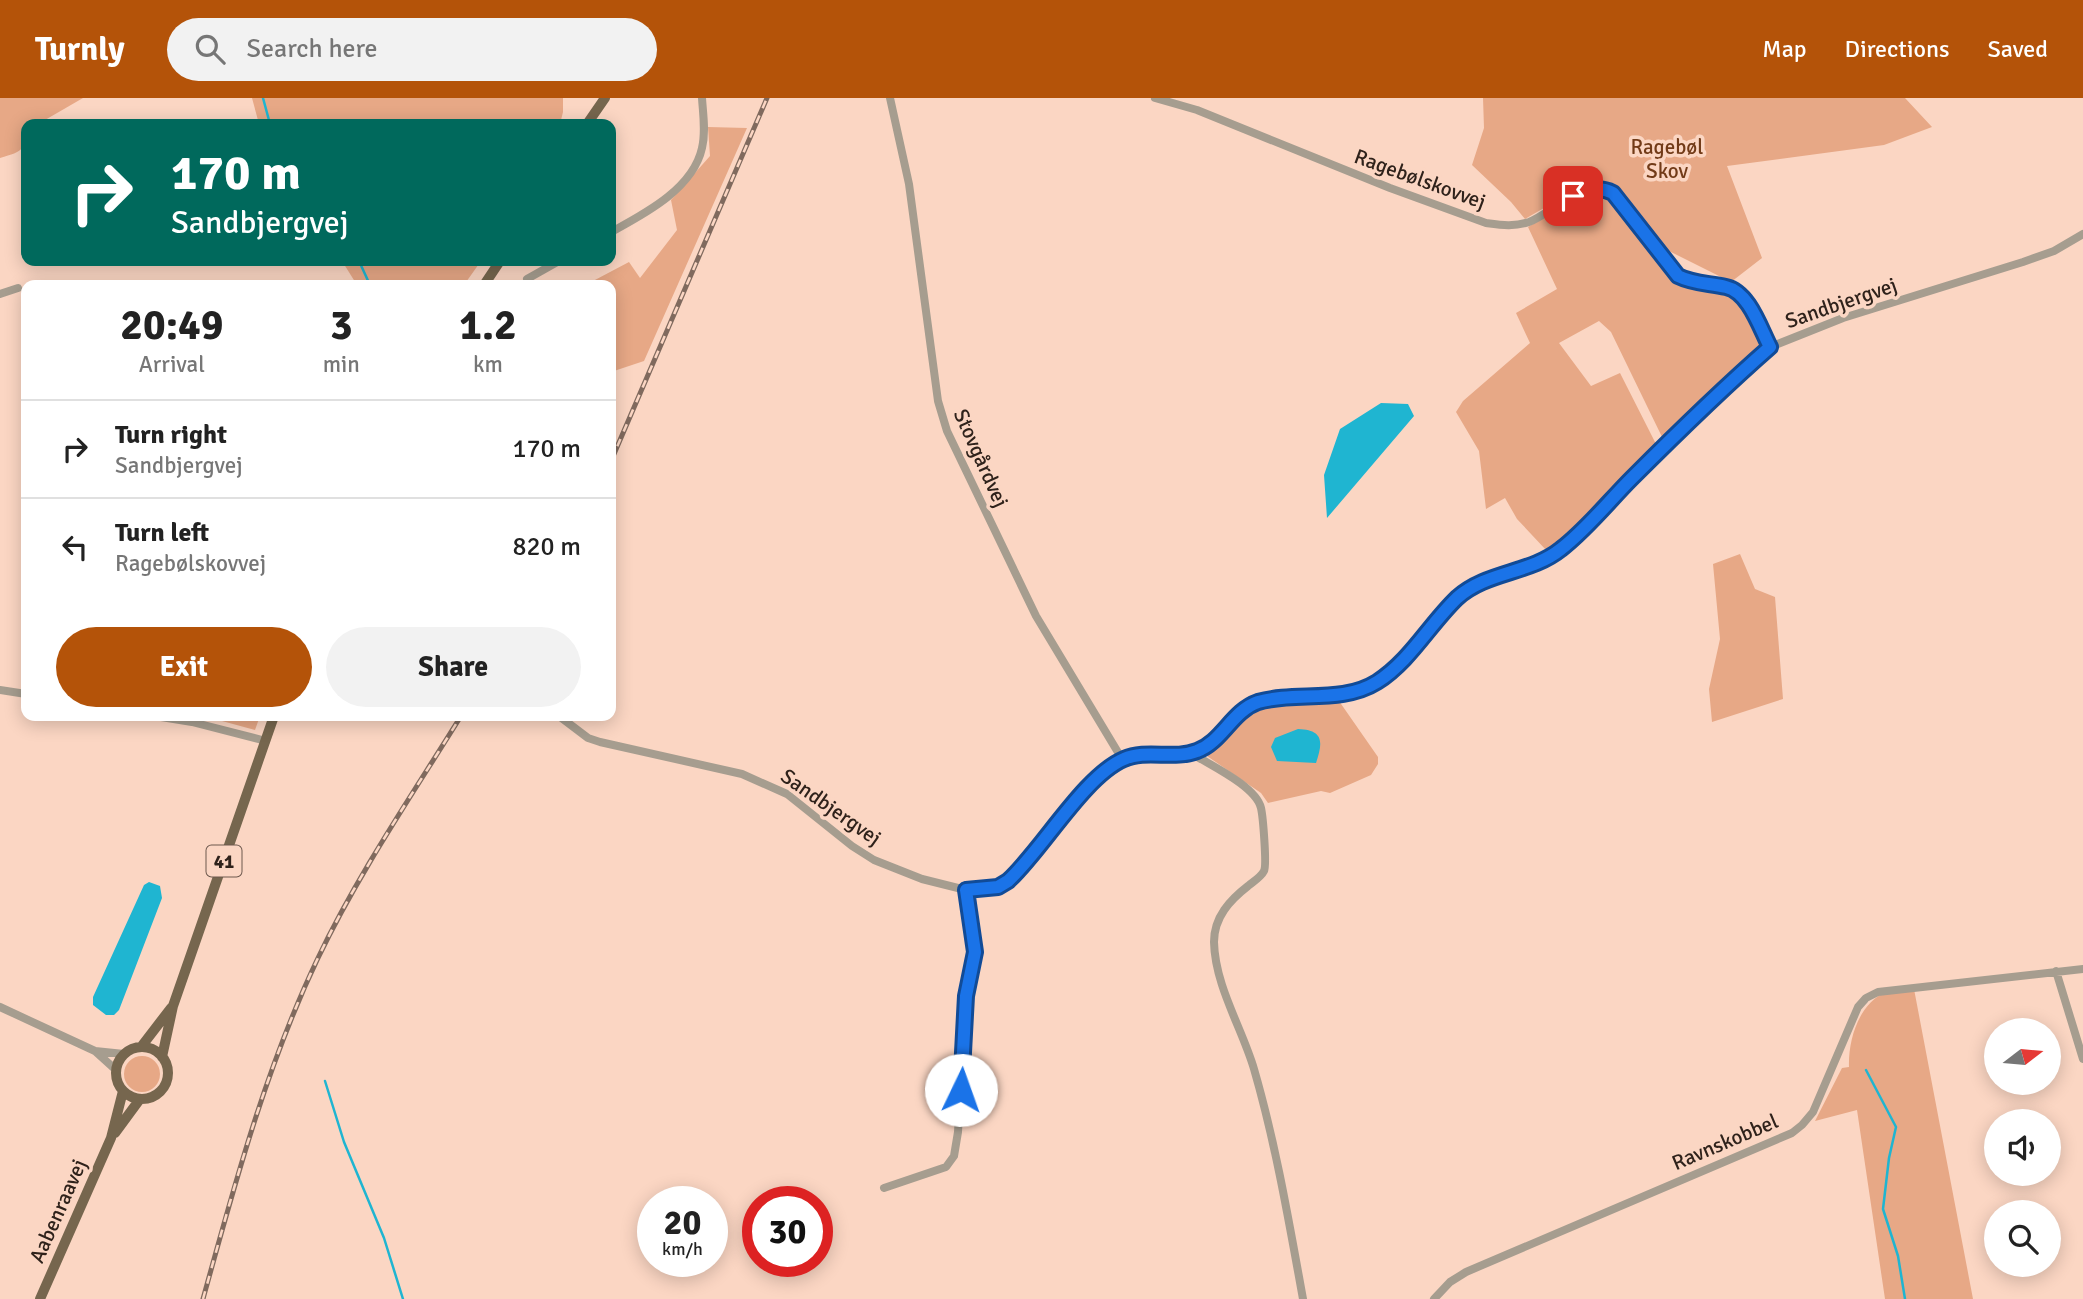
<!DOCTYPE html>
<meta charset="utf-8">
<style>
body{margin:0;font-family:Signika,sans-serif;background:#f2f2f2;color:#222;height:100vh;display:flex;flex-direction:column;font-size:26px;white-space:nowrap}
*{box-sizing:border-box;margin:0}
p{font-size:23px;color:#767676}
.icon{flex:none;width:38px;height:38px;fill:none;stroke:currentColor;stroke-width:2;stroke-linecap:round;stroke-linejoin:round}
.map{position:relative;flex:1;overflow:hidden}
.details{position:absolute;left:21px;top:182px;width:595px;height:441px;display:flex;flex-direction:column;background:#fff;border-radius:14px;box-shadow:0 4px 18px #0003}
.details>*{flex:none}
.top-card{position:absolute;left:21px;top:21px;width:595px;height:147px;border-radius:14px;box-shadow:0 4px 18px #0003;background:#00695c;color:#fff;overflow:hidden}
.needle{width:46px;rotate:74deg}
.fabs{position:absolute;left:1984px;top:920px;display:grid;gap:14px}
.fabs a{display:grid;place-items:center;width:77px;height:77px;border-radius:50%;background:#fff;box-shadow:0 4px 18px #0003;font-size:35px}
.speed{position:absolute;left:637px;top:1088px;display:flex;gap:14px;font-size:35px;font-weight:700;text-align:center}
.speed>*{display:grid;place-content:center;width:91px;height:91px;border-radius:50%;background:#fff;box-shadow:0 4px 18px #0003;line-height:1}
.speed small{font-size:18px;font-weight:400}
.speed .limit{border:10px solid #d22;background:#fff;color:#111}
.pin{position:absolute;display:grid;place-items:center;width:60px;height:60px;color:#fff;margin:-30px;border-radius:14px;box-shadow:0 4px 10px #0006}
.me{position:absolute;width:77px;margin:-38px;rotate:3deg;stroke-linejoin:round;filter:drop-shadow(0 0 5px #0008)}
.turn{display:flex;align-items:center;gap:24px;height:147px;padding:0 35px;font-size:32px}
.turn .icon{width:91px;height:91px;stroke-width:2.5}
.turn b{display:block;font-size:49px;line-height:60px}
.eta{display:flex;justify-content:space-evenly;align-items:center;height:119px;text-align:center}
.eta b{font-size:42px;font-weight:800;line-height:49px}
.cta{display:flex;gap:14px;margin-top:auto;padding:14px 35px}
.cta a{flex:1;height:80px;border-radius:42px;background:#b45309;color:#fff;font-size:28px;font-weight:800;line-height:80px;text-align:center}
.cta a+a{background:#f2f2f2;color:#222}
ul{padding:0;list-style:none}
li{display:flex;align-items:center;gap:21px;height:98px;padding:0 35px;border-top:2px solid #e0e0e0}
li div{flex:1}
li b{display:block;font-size:26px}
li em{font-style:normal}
header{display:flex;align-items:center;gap:42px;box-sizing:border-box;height:98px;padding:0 35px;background:#b45309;color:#fff}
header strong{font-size:33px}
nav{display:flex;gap:38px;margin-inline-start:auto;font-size:24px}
.search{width:490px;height:63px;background:#f2f2f2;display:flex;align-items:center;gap:18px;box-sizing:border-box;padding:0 24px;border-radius:38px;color:#767676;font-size:26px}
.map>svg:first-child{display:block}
.green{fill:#e7a886}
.water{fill:#1fb5d1}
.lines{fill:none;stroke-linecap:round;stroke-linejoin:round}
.stream{stroke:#1fb5d1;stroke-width:2.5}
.minor{stroke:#a69d8f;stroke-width:8}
.major{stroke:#76664e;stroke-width:10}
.rail-casing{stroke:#806a5e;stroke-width:5}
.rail{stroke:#fbd6c3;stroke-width:2.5;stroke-dasharray:8;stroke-linecap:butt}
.route-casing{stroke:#114b97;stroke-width:18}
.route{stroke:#1a73e8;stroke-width:12}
.labels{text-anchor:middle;stroke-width:7;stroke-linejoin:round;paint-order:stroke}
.shield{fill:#fbd6c3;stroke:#6c584d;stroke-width:2}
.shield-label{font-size:19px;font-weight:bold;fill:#2f221b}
.park-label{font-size:21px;fill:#723b18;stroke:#fbd6c3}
.street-label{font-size:21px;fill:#2f221b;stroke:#fbd6c3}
</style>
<header>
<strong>Turnly</strong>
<div class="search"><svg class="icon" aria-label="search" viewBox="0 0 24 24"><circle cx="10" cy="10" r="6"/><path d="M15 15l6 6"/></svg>Search here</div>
<nav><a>Map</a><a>Directions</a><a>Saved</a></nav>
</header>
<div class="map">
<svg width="2083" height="1201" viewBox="0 0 2083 1201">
<rect width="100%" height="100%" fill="#fbd6c3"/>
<!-- green -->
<path class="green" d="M 0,0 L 83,0 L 45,22 L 41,26 L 26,26 C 26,52 24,53 0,60 Z
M 252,0 L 563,0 L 563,14 L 560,26 L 259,26 Z
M 1483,0 L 1905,0 L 1932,29 L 1884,47 L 1727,68 L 1762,160 L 1731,184 L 1659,148 L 1623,101 L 1608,87 L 1587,85 L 1525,121 L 1511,104 L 1472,67 L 1484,30 Z
M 708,29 L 747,30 L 644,263 L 611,274 L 611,222 L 615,219 L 611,212 L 611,187 L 596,187 L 593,183 L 629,164 L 640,180 L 677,132 L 671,102 L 710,58 Z
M 1598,94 L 1616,104 L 1672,179 C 1691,191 1716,186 1736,197 L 1765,248 L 1663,341 L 1611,234 L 1599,223 L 1559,245 L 1591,288 L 1620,275 L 1656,346 L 1561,442 L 1546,452 L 1517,421 L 1505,400 L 1486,411 L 1479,353 L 1456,314 L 1463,303 L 1530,245 L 1516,215 L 1557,191 L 1528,129 L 1579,99 Z
M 342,163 L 481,163 L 464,187 L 357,187 Z
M 1740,456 L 1755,491 L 1775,499 L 1783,601 L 1712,624 L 1709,591 L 1720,541 L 1713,466 Z
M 1295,602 L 1339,603 L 1378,659 L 1378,666 L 1371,677 L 1330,695 L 1321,693 L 1268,705 L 1261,695 L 1207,658 L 1247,615 L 1268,606 Z
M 211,618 L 260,618 L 255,632 L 211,620 Z
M 1914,891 L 1973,1201 L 1885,1201 L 1857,1012 L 1815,1023 L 1842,970 L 1849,969 C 1848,942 1859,905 1886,894 C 1894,891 1905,892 1914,891 Z
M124 976a18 18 0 1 1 36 0a18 18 0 1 1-36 0Z"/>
<!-- water -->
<path class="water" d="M 1381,305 L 1408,306 L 1414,318 L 1327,420 L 1324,377 L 1340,331 Z
M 1298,631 C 1324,632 1323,644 1316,665 L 1277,663 L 1271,649 L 1275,640 Z
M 149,784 L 160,788 L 162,800 L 119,912 L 114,917 L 106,917 L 93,907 L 93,899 L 144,787 Z"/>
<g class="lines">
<!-- stream -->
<path class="stream" d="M 263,0 L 270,26
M 359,163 L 370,187
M 1866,972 L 1896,1029 L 1889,1060 L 1883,1111 L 1898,1158 L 1905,1201
M 325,983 L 344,1044 L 384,1140 L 403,1201"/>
<!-- minor -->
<path class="minor" d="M 890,0 L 909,86 L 938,303 L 947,333 L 1036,518 L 1122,661
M 1155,0 L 1197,12 L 1390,90 L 1486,125 C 1501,127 1514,129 1529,124 C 1551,116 1586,78 1611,94 C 1633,109 1658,157 1678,178 C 1694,186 1709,185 1726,189 C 1749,194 1760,230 1770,249
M 611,134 C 644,116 693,91 702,50 C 706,34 703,16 702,0
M 527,181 L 559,163
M 0,196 L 18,190
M 0,592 L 26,596
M 155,618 L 192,624 L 266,643
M 559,618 L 588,640 L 600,644 L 742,676 L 787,696 L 852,748 L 874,762 L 922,781 L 966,792 L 998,789 L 1016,776 L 1084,694 L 1122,661 L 1138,657 L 1199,653 L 1211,644 L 1238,616 L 1256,605 L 1279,600 L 1358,593 L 1378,584 L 1409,556 L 1457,501 L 1474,488 L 1491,479 L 1528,470 L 1562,451 L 1662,350 L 1770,249 L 1843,220 L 2023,164 L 2054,153 L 2083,136
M 1193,654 L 1196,658 C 1214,669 1256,689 1261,710 C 1263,719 1267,767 1264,773 C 1261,779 1254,783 1248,788 C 1230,802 1214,819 1214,844 C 1215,888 1242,930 1254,971 C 1276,1047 1289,1124 1303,1201
M 2056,873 L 2083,961
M 0,909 L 95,953 L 116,972
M 95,953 L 124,956
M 884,1090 L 946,1069 L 954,1058 L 958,1034 L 966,898 L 975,854 L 966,792
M 1434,1201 L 1450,1184 L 1466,1174 L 1792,1035 L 1802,1027 L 1813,1014 L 1858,909 L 1866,900 L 1878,894 L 2083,871"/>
<!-- major -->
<path class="major" d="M 587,26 L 605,0
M 484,187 L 500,163
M 141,949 L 171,910
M116 975a26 26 0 1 1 52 0a26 26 0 1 1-52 0Z
M 162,959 L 173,908 L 274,618
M 115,1035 L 140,1001
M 40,1201 L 111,1040 L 123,993"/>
<defs>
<path id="rail" d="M 611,363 L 767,0
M 203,1201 C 235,1085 266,969 318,860 C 358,776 412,697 461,618"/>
</defs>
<!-- rail casing -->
<use href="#rail" class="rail-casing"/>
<!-- rail -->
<use href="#rail" class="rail"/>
</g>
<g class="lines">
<defs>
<path id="route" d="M 961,992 L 966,898 L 975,854 L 966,792 L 998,789 L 1008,783 C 1042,752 1084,678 1124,661 C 1146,651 1174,662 1197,653 C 1222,644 1232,613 1258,604 C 1296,593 1342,606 1377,584 C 1410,563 1429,527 1457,500 C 1487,473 1530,476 1561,451 C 1587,431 1609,403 1632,380 C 1677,335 1722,291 1770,249 C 1760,230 1749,194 1726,189 C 1709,185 1694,186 1678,178 L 1613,95 C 1599,88 1587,92 1573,98"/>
</defs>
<!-- route casing -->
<use href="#route" class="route-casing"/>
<!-- route -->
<use href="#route" class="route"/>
</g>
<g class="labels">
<!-- shield labels -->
<rect class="shield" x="206.5" y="747.5" width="35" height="31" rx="5"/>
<g class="shield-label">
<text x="224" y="770">41</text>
</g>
<!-- park labels -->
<g class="park-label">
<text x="1667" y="56">Ragebøl<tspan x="1667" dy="24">Skov</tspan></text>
</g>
<!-- street labels -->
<g class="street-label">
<text transform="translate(1420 81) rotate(20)" y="7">Ragebølskovvej</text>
<text transform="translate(1841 205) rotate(-19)" y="7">Sandbjergvej</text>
<text transform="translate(981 360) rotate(66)" y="7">Stovgårdvej</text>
<text transform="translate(831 709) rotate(35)" y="7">Sandbjergvej</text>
<text transform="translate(1725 1044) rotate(-23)" y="7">Ravnskobbel</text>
<text transform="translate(58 1113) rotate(-66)" y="7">Aabenraavej</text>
</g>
</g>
</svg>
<div class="fabs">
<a><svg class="needle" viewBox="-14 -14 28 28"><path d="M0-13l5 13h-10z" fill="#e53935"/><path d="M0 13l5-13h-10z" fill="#767676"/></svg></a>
<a><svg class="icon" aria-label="sound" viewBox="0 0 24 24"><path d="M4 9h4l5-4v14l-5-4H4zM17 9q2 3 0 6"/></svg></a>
<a><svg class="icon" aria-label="search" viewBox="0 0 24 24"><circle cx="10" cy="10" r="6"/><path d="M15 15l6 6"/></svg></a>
</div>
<div class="speed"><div>20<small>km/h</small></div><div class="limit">30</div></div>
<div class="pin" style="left:1573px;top:98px;background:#d93025"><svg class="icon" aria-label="arrive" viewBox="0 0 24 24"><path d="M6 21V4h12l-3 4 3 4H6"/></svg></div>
<svg class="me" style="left:961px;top:992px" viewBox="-20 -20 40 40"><circle r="19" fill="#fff"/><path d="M0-13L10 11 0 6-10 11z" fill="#1a73e8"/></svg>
<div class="top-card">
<div class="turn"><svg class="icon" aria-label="right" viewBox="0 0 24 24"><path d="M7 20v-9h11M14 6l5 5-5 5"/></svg><div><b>170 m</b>Sandbjergvej</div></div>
</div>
<section class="details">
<div class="eta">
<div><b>20:49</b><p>Arrival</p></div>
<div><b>3</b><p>min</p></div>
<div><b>1.2</b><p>km</p></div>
</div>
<ul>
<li><svg class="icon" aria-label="right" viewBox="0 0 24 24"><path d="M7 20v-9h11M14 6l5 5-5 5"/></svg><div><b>Turn right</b><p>Sandbjergvej</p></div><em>170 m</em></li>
<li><svg class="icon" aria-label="left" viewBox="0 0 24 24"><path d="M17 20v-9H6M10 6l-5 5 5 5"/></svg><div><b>Turn left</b><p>Ragebølskovvej</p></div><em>820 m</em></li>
</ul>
<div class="cta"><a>Exit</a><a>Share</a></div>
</section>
</div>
